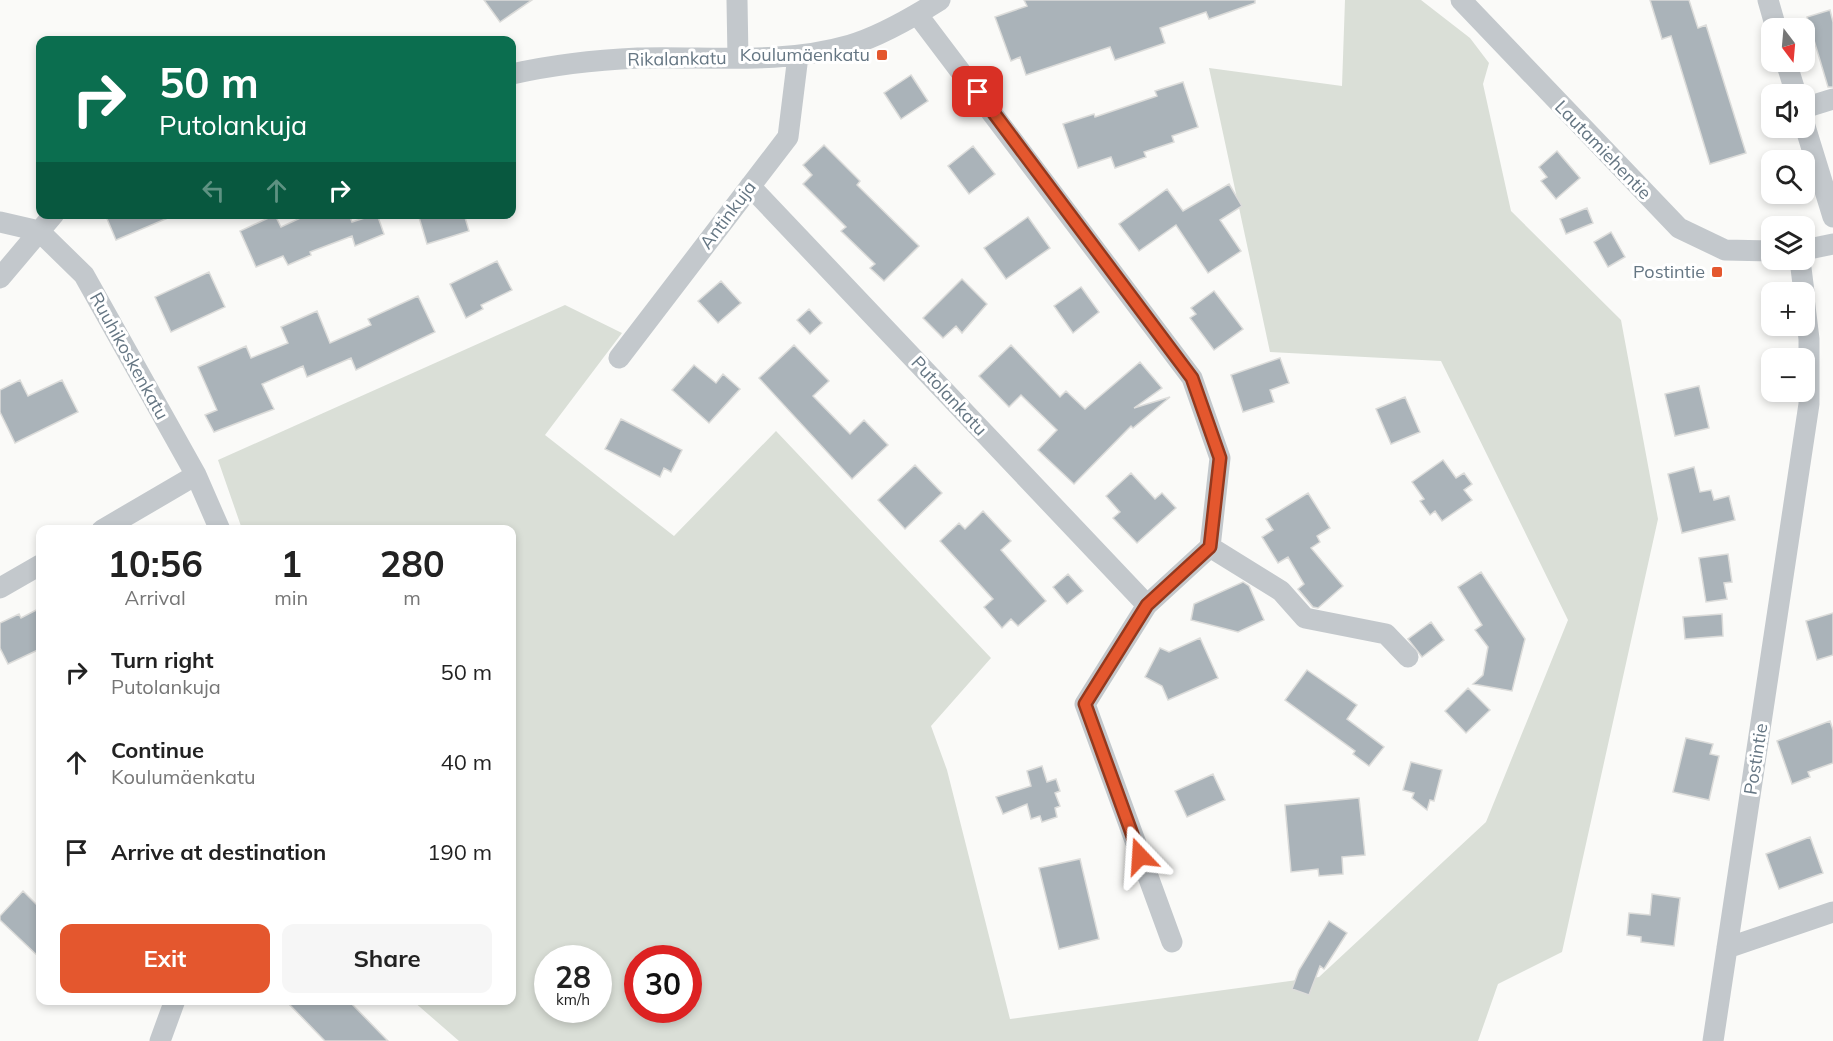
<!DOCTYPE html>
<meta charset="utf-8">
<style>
body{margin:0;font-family:Mulish,sans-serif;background:#f6f6f6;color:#222;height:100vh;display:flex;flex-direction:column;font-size:22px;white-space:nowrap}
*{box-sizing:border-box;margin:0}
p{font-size:20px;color:#767676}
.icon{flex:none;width:33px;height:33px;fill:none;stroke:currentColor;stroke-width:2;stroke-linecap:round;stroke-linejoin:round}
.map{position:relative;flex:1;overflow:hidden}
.drawer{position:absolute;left:36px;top:525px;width:480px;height:480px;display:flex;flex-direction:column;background:#fff;border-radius:12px;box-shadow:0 3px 9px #0003}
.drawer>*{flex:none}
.banner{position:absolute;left:36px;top:36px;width:480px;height:183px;border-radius:12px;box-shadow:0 3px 9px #0003;background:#0b6e4f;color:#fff;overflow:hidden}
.needle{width:39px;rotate:164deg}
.buttons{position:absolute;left:1761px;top:18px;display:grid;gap:12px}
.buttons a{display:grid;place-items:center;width:54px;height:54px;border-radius:12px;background:#fff;box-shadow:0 3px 9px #0003;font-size:30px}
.speed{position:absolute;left:534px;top:945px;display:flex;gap:12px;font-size:30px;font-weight:700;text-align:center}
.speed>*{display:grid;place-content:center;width:78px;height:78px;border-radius:50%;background:#fff;box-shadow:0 3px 9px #0003;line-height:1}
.speed small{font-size:15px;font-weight:400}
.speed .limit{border:9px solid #d22;background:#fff;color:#111}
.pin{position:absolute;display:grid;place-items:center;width:51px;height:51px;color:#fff;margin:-26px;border-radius:12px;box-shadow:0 3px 9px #0006}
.me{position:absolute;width:66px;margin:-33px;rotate:340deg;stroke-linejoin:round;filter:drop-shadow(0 0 4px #0008)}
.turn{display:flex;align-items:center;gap:21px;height:126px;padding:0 24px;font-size:27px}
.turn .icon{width:78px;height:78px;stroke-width:2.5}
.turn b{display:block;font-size:42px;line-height:51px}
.lanes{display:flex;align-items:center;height:57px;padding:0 24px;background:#0003;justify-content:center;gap:30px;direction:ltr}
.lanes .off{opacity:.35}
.eta{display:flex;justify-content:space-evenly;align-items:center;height:102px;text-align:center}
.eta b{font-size:36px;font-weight:700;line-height:42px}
.action{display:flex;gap:12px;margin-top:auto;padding:12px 24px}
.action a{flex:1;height:69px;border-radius:12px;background:#e4572e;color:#fff;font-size:24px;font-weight:700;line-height:69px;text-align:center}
.action a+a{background:#f6f6f6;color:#222}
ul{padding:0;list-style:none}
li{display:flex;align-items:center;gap:18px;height:90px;padding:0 24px}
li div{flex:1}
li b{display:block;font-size:22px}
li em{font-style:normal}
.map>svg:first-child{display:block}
.green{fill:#dadfd7;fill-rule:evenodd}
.building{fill:#aab3b9;stroke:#dcdcda;stroke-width:1.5}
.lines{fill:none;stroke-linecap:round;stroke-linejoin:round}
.minor{stroke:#c3c8cc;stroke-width:21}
.route-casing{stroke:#94391e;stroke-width:15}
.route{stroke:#e4572e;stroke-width:10}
.poi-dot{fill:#e4572e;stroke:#fff;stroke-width:2}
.labels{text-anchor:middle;stroke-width:6;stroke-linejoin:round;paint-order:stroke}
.poi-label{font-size:18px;fill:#657683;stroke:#fff;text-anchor:end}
.street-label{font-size:18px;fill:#657683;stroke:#fff}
</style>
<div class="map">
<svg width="1833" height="1041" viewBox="0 0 1833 1041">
<rect width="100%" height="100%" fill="#fafaf8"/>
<!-- green -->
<path class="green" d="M 1345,0 L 1421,0 L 1470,38 L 1489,63 L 1483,84 L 1511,211 L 1621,320 L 1658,519 L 1562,952 L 1498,984 L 1478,1041 L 459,1041 L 413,1001 L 512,1000 L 512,530 L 242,529 L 218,460 L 565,305 L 622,333 L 545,435 L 674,536 L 776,431 L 991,658 L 931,726 L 947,770 L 1010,1019 L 1319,977 L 1486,822 L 1568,620 L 1441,361 L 1270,352 L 1209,68 L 1342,86 ZM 548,958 L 598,958 L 598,1010 L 548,1010 ZM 638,958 L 688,958 L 688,1010 L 638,1010 Z"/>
<!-- building -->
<path class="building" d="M 484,0 L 532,0 L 500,22 Z
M 1024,0 L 1255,0 L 1255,3 L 1209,19 L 1206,12 L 1160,28 L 1165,43 L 1115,60 L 1110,47 L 1026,75 L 1020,57 L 1011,61 L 995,17 L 1027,6 Z
M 1650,0 L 1689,0 L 1698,28 L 1706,25 L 1746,153 L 1710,164 L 1671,36 L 1662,39 Z
M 1830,10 L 1833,22 L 1833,87 L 1828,87 L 1807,17 Z
M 911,75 L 928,101 L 901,119 L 884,93 Z
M 1183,82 L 1198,127 L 1172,136 L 1174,142 L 1144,152 L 1146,157 L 1115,168 L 1111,157 L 1078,168 L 1063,124 L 1094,114 L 1095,117 L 1157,96 L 1155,91 Z
M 824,145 L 860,181 L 857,185 L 919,246 L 884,281 L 870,268 L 875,264 L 841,231 L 846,227 L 803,184 L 812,175 L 803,165 Z
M 973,146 L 995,174 L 969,194 L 948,166 Z
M 1557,151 L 1580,178 L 1556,199 L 1541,181 L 1547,177 L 1539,167 Z
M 1229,184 L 1242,206 L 1220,220 L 1241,251 L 1208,273 L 1176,225 L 1139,251 L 1119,224 L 1167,189 L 1183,211 Z
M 1587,208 L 1593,223 L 1566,234 L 1560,219 Z
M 105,214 L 175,214 L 175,215 L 116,240 Z
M 309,214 L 349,214 L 352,222 L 377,214 L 384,234 L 355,246 L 352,236 L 310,252 L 311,255 L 288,265 L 283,256 L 256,267 L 240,231 L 275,215 L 281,227 Z
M 418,214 L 464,214 L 469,231 L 427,244 Z
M 1028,217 L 1050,248 L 1006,279 L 984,248 Z
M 1611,232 L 1625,257 L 1608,267 L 1594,242 Z
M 497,261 L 512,290 L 481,305 L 483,309 L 466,318 L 450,284 Z
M 209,272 L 225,307 L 171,332 L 155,297 Z
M 962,279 L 987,304 L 962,333 L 956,326 L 943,338 L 923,318 Z
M 721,281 L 741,303 L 718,323 L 698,301 Z
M 1081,287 L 1099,312 L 1073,333 L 1054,306 Z
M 1214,291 L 1243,329 L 1214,350 L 1190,318 L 1196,314 L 1191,308 Z
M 418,296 L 435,332 L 356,370 L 351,358 L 307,377 L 303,366 L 262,384 L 274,409 L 214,432 L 205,415 L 217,410 L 198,367 L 246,346 L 251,358 L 288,343 L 281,327 L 317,311 L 330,343 L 371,325 L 368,319 Z
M 809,309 L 822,323 L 810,334 L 797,320 Z
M 794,345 L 829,381 L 813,396 L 850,434 L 864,420 L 888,445 L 852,479 L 759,378 Z
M 1011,345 L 1060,397 L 1066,391 L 1085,409 L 1140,362 L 1162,388 L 1134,408 L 1170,397 L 1133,428 L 1131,426 L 1074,484 L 1038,450 L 1057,430 L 1021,395 L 1009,407 L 979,376 Z
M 1280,358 L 1289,383 L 1270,390 L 1274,402 L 1243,412 L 1231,375 Z
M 694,365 L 716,383 L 723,374 L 740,389 L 709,423 L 672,390 Z
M 20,380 L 28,396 L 62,380 L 78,412 L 15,443 L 0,412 L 0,390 Z
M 1699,386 L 1709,428 L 1675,436 L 1665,394 Z
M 1405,397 L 1420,432 L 1391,444 L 1376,409 Z
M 621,419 L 682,450 L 671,472 L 664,468 L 660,477 L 605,449 Z
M 1443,460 L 1456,478 L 1464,473 L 1472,484 L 1464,490 L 1472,500 L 1442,521 L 1435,511 L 1430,515 L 1420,501 L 1424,499 L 1412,482 Z
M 915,465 L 942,493 L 905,529 L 878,500 Z
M 1694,467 L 1700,492 L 1711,490 L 1714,500 L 1729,496 L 1735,520 L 1682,533 L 1668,474 Z
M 1131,473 L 1155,499 L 1162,493 L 1176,508 L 1137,543 L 1113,518 L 1120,512 L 1106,496 Z
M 1308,493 L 1330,528 L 1317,536 L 1320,542 L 1311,548 L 1343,586 L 1318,608 L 1313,607 L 1298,589 L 1304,584 L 1288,557 L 1278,563 L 1262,537 L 1273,530 L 1266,519 Z
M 983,511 L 1011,541 L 1001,550 L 1046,601 L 1018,626 L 1011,619 L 1002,628 L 984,607 L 993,599 L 940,541 L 959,523 L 965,529 Z
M 1728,554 L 1732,582 L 1724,583 L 1727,599 L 1706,602 L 1699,558 Z
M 1481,572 L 1525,639 L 1512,691 L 1473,684 L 1483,675 L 1488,647 L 1475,630 L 1482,625 L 1458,587 Z
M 1068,574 L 1083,591 L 1067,604 L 1053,587 Z
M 1243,582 L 1249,586 L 1264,620 L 1238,632 L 1191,620 L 1194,604 Z
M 40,608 L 40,649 L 8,664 L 0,648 L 0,623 L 19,614 L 21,618 Z
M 1833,613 L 1833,655 L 1817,660 L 1806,621 Z
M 1722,614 L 1723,636 L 1685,639 L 1683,617 Z
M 1431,622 L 1444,640 L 1422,657 L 1408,639 Z
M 1200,638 L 1218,678 L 1168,700 L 1162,686 L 1145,677 L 1160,648 L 1169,652 Z
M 1307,670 L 1357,705 L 1347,719 L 1384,747 L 1369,766 L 1353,754 L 1355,751 L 1285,700 Z
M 1468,688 L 1490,710 L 1466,733 L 1445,711 Z
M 1830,721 L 1833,730 L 1833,763 L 1808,772 L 1810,777 L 1792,784 L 1777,741 Z
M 1686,738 L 1713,744 L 1710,754 L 1719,756 L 1709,800 L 1673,792 Z
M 1411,762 L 1442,770 L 1434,801 L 1430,800 L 1427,810 L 1412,798 L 1414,793 L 1403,790 Z
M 1042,766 L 1047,782 L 1056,779 L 1060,791 L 1055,793 L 1060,806 L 1055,808 L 1057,817 L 1042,822 L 1040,816 L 1031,819 L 1027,804 L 1003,814 L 996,797 L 1031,786 L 1027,771 Z
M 1213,774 L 1225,800 L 1187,817 L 1175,791 Z
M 1359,798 L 1365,855 L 1342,857 L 1343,874 L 1319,876 L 1318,869 L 1291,872 L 1285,805 Z
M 1810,837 L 1823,873 L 1779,889 L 1766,854 Z
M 1080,859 L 1099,939 L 1059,949 L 1039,868 Z
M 23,891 L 40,908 L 40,958 L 0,920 L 0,916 Z
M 1652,894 L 1680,898 L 1674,946 L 1641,942 L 1641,937 L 1627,935 L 1629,913 L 1650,915 Z
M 1329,921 L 1347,933 L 1324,969 L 1320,966 L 1309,995 L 1292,989 L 1299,970 Z
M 285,1000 L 348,1000 L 388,1041 L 325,1041 Z"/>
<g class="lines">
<!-- minor -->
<path class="minor" d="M 737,0 L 738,58
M 1461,0 L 1679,228 L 1725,250 L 1772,251
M 1768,0 L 1776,28
M 917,14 L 1192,378 L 1220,458 L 1210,547 L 1147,605 L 1085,704 L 1172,942
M 1786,62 L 1796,94
M 512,74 C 552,65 596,60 638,58 C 709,56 781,65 850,45 C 881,36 913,17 940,0
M 1804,108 L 1833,99
M 1804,123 L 1833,217
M 750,186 L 1147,605
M 0,222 L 39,231 L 84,275 L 196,475 L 220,530
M 1804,250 L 1833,244
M 1800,260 L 1804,292
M 0,278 L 54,214
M 619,358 L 788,137 L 798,56
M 102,530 L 196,475
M 1210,547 L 1281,591 L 1305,618 L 1386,634 L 1408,657
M 0,588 L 40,565
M 1727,948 L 1833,912
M 160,1041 L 175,1000
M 1713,1041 L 1809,404 L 1809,339 L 1804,298"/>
</g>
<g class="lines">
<defs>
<path id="route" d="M 978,92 L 1192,378 L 1220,458 L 1210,547 L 1147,605 L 1085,704 L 1140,856"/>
</defs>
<!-- route casing -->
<use href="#route" class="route-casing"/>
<!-- route -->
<use href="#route" class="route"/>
</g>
<!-- markers -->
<g class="poi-dot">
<rect x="876" y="49" width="12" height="12" rx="3"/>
<rect x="1711" y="266" width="12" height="12" rx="3"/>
</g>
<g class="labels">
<!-- poi labels -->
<g class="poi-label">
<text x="870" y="61">Koulumäenkatu</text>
<text x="1705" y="278">Postintie</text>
</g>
<!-- street labels -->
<g class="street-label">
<text transform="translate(677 59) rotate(-1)" y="6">Rikalankatu</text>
<text transform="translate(1603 150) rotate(46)" y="6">Lautamiehentie</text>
<text transform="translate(728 215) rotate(-53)" y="6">Antinkuja</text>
<text transform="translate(129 356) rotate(61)" y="6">Ruuhikoskenkatu</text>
<text transform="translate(949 396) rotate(47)" y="6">Putolankatu</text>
<text transform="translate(1756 759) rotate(-81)" y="6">Postintie</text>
</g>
</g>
</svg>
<div class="buttons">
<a><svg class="needle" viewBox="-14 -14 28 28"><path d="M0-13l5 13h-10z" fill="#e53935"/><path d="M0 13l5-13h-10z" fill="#767676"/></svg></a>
<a><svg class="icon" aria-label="sound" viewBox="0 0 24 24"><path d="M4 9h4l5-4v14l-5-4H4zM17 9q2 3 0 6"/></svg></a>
<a><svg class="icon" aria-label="search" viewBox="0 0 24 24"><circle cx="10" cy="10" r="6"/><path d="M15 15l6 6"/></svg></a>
<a><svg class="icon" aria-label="layers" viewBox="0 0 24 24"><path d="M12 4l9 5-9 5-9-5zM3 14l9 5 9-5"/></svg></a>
<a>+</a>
<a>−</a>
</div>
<div class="speed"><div>28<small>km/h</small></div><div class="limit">30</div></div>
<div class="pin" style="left:978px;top:92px;background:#d93025"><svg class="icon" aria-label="arrive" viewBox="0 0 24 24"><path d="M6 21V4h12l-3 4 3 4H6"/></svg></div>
<svg class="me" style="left:1140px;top:856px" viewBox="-20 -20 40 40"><path d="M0-17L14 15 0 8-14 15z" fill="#e4572e" stroke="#fff" stroke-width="4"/></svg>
<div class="banner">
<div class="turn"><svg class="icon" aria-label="right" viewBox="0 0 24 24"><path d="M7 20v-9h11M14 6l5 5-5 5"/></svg><div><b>50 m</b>Putolankuja</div></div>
<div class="lanes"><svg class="icon off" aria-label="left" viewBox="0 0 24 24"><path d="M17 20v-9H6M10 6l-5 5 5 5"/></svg><svg class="icon off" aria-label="ahead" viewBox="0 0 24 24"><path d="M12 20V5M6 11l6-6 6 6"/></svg><svg class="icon" aria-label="right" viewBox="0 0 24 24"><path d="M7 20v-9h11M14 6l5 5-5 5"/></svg></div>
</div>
<section class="drawer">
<div class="eta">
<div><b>10:56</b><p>Arrival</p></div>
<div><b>1</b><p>min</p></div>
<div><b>280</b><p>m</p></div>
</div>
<ul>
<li><svg class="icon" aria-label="right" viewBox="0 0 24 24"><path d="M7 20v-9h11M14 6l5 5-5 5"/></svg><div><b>Turn right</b><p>Putolankuja</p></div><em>50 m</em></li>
<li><svg class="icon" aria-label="ahead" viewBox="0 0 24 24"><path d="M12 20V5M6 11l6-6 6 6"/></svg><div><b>Continue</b><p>Koulumäenkatu</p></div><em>40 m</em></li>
<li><svg class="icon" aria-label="arrive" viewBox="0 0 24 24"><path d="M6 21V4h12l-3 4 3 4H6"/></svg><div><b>Arrive at destination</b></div><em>190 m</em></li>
</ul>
<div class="action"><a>Exit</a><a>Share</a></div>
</section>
</div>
